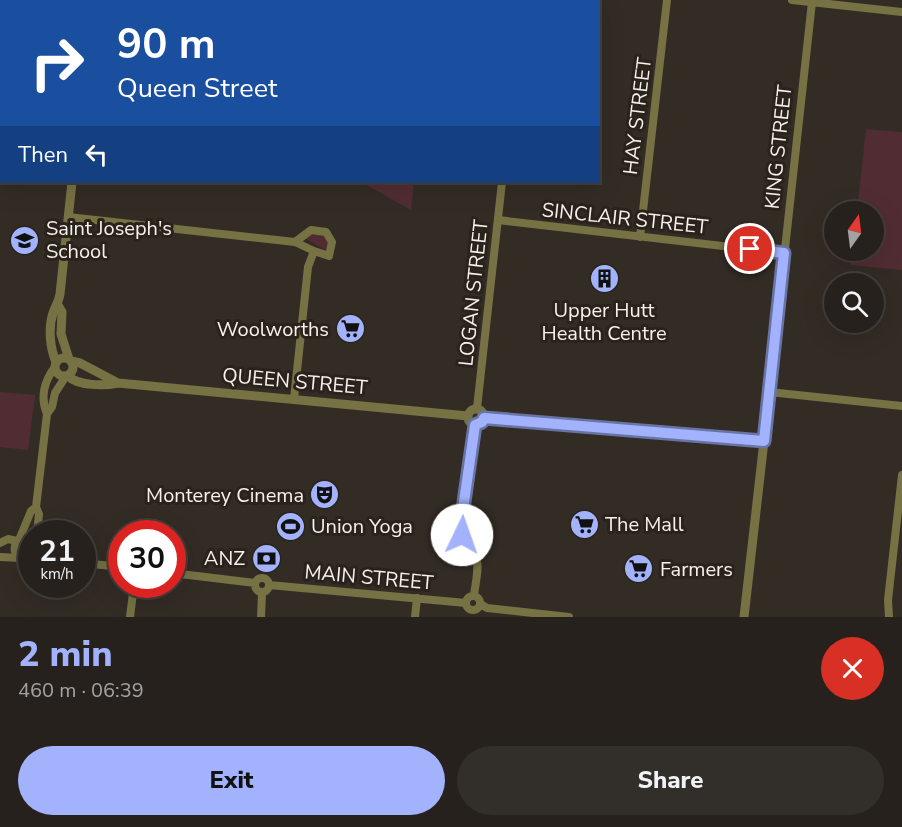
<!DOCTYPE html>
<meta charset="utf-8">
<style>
body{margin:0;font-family:"Nunito Sans",sans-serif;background:#322e29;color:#f1f3f6;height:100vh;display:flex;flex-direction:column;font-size:22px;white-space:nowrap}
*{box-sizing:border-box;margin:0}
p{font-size:20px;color:#a4a3a3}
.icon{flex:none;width:33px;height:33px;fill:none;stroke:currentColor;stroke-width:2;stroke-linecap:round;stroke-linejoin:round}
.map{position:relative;height:617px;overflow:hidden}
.details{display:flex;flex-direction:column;background:#26211c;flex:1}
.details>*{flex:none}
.hud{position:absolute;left:0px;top:0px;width:600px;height:183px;box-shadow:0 6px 24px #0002,0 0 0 2px #423e3b;background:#1a4fa0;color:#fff;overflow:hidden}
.needle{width:39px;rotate:14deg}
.buttons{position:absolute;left:824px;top:201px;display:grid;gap:12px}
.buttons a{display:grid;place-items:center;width:60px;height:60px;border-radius:50%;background:#26211c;box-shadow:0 6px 24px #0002,0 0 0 2px #423e3b;font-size:30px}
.speed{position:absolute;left:18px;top:520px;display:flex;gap:12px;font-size:30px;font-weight:700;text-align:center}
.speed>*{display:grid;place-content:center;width:78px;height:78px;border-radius:50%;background:#26211c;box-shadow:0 6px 24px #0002,0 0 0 2px #423e3b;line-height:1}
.speed small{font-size:15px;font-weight:400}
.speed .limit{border:9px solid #d22;background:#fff;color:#111}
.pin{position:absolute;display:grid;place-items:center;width:51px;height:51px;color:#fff;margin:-26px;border:3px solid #fff;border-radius:50%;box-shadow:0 2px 6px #0007}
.me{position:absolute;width:66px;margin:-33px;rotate:3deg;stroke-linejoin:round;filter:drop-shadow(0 0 4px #0008)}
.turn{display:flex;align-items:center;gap:21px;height:126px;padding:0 18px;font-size:27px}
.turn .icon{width:78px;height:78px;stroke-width:2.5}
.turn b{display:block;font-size:42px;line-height:51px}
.then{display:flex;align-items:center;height:57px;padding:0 18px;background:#0003;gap:12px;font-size:22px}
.round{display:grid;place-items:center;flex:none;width:63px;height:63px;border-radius:32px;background:#322e29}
.headline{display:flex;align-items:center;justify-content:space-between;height:102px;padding:0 18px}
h1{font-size:36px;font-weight:800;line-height:45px;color:#a2b2fd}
.primary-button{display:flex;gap:12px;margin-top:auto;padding:12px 18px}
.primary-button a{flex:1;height:69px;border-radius:36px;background:#a2b2fd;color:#111;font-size:24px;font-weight:800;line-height:69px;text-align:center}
.primary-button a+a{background:#322e29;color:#f1f3f6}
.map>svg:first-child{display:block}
.green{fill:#512d33}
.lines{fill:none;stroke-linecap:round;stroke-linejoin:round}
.minor{stroke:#767244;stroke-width:8}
.tertiary{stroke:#767244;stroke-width:9}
.route-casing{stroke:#6974a4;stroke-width:15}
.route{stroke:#a2b2fd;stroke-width:10}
.labels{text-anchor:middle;stroke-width:6;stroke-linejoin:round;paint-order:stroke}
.street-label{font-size:20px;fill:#f6f1ec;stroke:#29231b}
.poi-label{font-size:20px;fill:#f6f1ec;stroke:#29231b;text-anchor:start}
</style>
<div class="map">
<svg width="902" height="617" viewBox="0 0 902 617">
<rect width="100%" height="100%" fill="#332c25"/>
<!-- green -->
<path class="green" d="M 866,129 L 902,132 L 902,270 L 850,265 L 852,251 L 873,250 L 873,212 L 857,211 Z
M 361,182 L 414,182 L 411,210 Z
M 311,232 L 324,235 L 329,245 L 328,251 L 304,238 Z
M 0,392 L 35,395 L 28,450 L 0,447 Z"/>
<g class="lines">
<!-- minor -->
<path class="minor" d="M 54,0 L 69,2
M 792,0 L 902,12
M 522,2 L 522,0
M 68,217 L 295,242 L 314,251 L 308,267 L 294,399
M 498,220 L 784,253
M 640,237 L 667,0
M 295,242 L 311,230 L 326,232 L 332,242 L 329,256 L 314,251
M 769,392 L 902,406
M 477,408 L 502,182
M 47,414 L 52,407 L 55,393 L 66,376
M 764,441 L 812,2
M 36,507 L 39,514 L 37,534
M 19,540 L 31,511 L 36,507 L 47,414 C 40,398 44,381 55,367
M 32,542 L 22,538 C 7,546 17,564 32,555
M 0,543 L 8,539 L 17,541
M 0,557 L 21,558
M 82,563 L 122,567
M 172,573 L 255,583
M255 585a7 7 0 1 1 14 0a7 7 0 1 1-14 0Z
M 269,585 L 466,603
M466 603a7 7 0 1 1 14 0a7 7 0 1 1-14 0Z
M 474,596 C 475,584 480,567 476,556 C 472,543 462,542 462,525 L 475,425
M 481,604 L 487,608 L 569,617
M 130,617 L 134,585
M 261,617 L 262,593
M 415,617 L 417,598
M 889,617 L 888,600 L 902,475"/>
<!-- tertiary -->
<path class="tertiary" d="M 92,2 L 92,0
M 58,305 L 62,312 L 61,334 L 69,359
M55 367a9 9 0 1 1 18 0a9 9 0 1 1-18 0Z
M 71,361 L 80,363 L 118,383
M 56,362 C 50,348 48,328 53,313 C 55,306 59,302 60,294 L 72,182
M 68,376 C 78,386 104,386 118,383 L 468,416
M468 417a8 8 0 1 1 16 0a8 8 0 1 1-16 0Z
M 484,418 L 764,441 L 744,617"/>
</g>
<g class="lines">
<defs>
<path id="route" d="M 462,535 L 464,502 L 475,425 L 482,422 L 484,418 L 764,441 L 784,253 L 750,249"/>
</defs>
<!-- route casing -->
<use href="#route" class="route-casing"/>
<!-- route -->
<use href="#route" class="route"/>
</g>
<!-- icons -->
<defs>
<symbol id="school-disc" viewBox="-11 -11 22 22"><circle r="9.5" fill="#a2b2fd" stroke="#29231b"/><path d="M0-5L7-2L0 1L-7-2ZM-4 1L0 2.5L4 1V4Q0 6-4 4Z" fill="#111"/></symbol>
<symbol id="building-disc" viewBox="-11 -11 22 22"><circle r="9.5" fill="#a2b2fd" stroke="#29231b"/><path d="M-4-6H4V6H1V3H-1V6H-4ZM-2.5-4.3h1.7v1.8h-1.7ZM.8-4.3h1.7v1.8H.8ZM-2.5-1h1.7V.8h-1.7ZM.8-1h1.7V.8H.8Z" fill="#111"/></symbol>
<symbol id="supermarket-disc" viewBox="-11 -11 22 22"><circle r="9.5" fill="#a2b2fd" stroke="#29231b"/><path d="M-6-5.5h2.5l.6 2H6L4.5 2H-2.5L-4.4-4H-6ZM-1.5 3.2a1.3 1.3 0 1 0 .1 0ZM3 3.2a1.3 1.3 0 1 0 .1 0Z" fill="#111"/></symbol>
<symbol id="theatre-disc" viewBox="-11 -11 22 22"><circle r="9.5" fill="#a2b2fd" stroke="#29231b"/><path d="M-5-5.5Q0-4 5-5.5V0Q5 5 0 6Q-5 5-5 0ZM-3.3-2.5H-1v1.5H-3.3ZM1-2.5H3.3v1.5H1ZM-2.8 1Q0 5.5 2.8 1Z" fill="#111"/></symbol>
<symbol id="stadium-disc" viewBox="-11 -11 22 22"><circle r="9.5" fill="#a2b2fd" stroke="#29231b"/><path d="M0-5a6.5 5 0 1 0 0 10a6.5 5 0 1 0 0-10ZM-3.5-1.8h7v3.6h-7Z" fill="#111"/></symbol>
<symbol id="bank-disc" viewBox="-11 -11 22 22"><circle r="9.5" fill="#a2b2fd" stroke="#29231b"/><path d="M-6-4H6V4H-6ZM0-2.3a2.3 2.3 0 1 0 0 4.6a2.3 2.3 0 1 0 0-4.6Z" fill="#111"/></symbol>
</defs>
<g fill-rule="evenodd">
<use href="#school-disc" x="8" y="224" width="33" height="33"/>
<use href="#building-disc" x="588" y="262" width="33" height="33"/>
<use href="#supermarket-disc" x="334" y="312" width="33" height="33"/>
<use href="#theatre-disc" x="308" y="478" width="33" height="33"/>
<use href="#supermarket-disc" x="568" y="508" width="33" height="33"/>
<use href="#stadium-disc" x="274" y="510" width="33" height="33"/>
<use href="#bank-disc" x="250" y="542" width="33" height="33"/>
<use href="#supermarket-disc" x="622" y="552" width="33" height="33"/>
</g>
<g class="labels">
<!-- street labels -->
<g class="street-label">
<text transform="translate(637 116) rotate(-83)" y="7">HAY STREET</text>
<text transform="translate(778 147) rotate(-84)" y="7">KING STREET</text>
<text transform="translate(625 218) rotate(6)" y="7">SINCLAIR STREET</text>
<text transform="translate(473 293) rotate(-84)" y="7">LOGAN STREET</text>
<text transform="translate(295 381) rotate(5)" y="7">QUEEN STREET</text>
<text transform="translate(369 577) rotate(5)" y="7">MAIN STREET</text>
</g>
<!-- poi labels -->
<g class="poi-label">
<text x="46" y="235">Saint Joseph's<tspan x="46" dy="23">School</tspan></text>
<text x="604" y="317" text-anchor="middle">Upper Hutt<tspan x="604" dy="23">Health Centre</tspan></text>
<text x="329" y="336" text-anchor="end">Woolworths</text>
<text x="304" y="502" text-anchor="end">Monterey Cinema</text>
<text x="605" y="531">The Mall</text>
<text x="311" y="533">Union Yoga</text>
<text x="245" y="565" text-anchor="end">ANZ</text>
<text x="660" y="576">Farmers</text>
</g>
</g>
</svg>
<div class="buttons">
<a><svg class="needle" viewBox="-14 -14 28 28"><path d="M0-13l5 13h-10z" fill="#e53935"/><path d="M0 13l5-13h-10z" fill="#a4a3a3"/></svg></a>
<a><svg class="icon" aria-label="search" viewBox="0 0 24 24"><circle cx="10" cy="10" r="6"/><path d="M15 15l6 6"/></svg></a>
</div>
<div class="speed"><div>21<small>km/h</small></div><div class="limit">30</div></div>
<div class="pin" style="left:750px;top:249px;background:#d93025"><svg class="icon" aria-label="arrive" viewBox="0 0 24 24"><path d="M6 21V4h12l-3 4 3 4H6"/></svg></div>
<svg class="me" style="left:462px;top:535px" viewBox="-20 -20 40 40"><circle r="19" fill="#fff"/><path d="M0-13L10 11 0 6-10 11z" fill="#a2b2fd"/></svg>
<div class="hud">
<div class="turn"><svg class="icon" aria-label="right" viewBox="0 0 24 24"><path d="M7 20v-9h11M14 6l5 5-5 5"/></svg><div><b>90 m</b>Queen Street</div></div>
<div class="then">Then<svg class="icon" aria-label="left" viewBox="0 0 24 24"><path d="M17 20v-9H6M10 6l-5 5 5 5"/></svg></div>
</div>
</div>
<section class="details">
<div class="headline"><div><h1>2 min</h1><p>460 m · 06:39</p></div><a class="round" style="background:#d93025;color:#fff"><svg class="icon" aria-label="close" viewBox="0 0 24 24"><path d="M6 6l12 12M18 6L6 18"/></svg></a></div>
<div class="primary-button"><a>Exit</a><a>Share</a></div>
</section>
